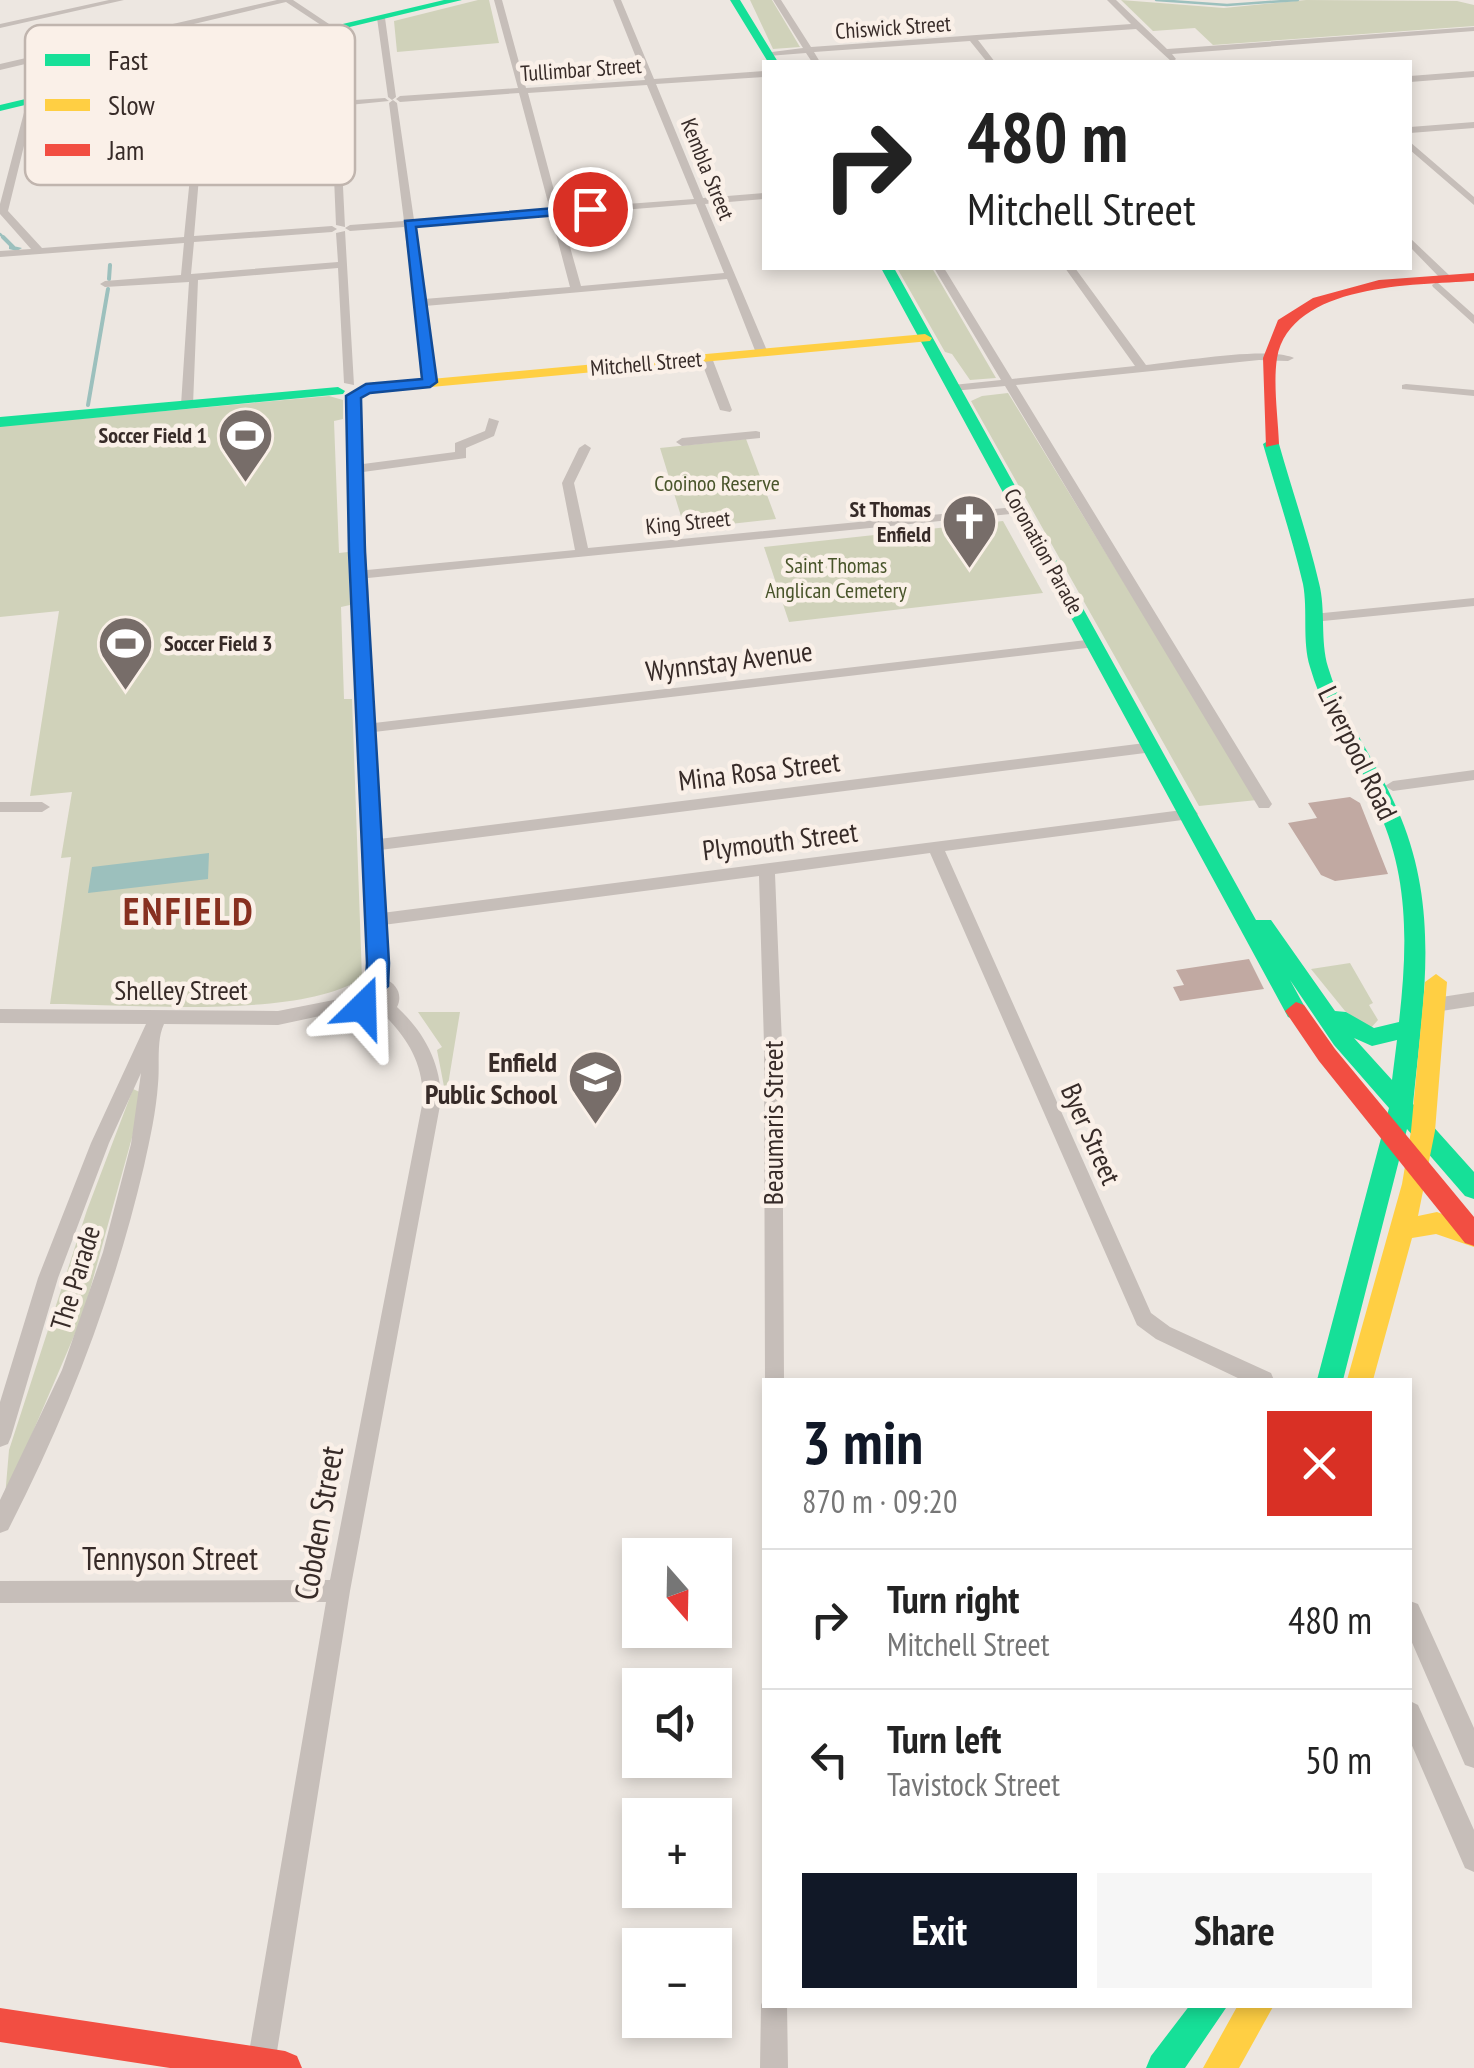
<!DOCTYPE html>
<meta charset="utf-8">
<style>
body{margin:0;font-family:"PT Sans Narrow",sans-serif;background:#f6f6f6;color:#222;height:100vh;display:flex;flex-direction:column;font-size:38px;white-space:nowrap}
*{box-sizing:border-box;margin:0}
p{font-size:32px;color:#767676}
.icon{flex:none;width:55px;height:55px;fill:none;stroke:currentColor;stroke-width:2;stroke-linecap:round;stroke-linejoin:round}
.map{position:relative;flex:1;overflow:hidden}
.side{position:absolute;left:762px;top:1378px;width:650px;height:630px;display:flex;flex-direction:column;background:#fff;border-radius:0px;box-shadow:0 5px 15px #0003}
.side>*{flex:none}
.top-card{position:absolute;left:762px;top:60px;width:650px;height:210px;border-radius:0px;box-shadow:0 5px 15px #0003;background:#fff;color:#222;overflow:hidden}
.needle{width:65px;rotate:160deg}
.buttons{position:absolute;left:622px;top:1538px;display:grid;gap:20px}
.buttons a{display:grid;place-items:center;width:110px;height:110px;border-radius:0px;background:#fff;box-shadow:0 5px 15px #0003;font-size:50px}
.pin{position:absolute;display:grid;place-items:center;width:85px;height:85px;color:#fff;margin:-42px;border:5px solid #fff;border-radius:50%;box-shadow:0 2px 10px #0007}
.me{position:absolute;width:110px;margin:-55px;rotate:22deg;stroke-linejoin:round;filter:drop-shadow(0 0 8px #0008)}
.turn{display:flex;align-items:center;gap:35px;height:210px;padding:0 40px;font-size:45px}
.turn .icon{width:130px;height:130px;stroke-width:2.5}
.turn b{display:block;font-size:70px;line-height:85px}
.round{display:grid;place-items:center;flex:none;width:105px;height:105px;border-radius:0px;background:#f6f6f6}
.head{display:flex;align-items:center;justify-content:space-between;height:170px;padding:0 40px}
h1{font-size:60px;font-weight:700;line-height:75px;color:#111827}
.button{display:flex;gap:20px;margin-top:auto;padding:20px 40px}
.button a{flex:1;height:115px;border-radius:0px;background:#111827;color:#fff;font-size:40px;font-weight:700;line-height:115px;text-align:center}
.button a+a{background:#f6f6f6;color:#222}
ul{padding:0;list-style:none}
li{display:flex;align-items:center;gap:30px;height:140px;padding:0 40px;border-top:2px solid #e0e0e0}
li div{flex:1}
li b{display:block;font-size:38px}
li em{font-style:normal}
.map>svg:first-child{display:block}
.green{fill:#d0d2ba}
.water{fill:#9cc0bd}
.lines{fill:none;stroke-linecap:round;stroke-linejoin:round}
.stream-far1{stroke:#9cc0bd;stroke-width:2.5}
.stream{stroke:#9cc0bd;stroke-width:4}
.canal{fill:#9cc0bd;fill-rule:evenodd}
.building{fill:#c1a9a2}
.street{fill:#c6beb9;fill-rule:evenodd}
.fast{fill:#16e098;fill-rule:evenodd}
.slow{fill:#ffcf43;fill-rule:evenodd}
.jam{fill:#f24e42;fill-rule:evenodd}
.route{fill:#1a73e8;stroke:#114b97;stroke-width:2.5}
.labels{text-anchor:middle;stroke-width:9;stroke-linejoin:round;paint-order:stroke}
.far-street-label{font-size:22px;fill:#372b28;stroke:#faf0e8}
.far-poi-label{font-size:22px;font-weight:bold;fill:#372b28;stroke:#faf0e8;text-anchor:end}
.far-park-label{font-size:22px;fill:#49552b;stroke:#faf0e8}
.street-label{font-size:28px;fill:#372b28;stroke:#faf0e8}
.poi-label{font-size:28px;font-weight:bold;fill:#372b28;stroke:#faf0e8;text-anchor:end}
.near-street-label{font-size:32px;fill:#372b28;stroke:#faf0e8}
.district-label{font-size:38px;font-weight:bold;letter-spacing:2.5px;fill:#873020;stroke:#faf0e8}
.key{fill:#faf0e8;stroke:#c0b5ae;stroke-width:2.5}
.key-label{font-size:28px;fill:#372b28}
</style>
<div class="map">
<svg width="1474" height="2068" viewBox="0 0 1474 2068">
<rect width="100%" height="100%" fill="#ede7e1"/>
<!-- green -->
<path class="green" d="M 478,0 L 489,0 L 499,43 L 397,52 L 394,21 Z
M 750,0 L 772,0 L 800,47 L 773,49 Z
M 1121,0 L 1224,8 L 1306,0 L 1457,1 L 1474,5 L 1474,26 L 1213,45 L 1195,28 L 1153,31 Z
M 897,268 L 932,268 L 996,378 L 970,380 L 952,354 L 945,352 Z
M 1008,393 L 1257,800 L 1199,806 L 971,401 L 982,396 Z
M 329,396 L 343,400 L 343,419 L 334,421 L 339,553 L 348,552 L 350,605 L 341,607 L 344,699 L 352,699 L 362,978 C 299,1020 129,1004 50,1004 L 71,857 L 61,858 L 72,792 L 30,796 L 59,611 L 0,617 L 0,426 Z
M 746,439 L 776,519 L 685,529 L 660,448 Z
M 1003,521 L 1043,593 L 789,622 L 764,547 Z
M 1350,963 L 1373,1003 L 1369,1005 L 1378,1020 L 1370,1029 L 1345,1011 L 1311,969 Z
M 418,1012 L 460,1012 L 446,1097 L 437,1050 L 442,1047 Z
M 133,1089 L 144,1094 L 83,1315 L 5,1497 L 9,1450 L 87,1210 Z"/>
<!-- water -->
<path class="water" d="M 209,853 L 208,879 L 88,893 L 92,867 Z"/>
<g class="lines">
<!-- stream-far1 -->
<path class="stream-far1" d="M 1156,0 L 1227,5 L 1298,0
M 0,234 L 5,239"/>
<!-- stream -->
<path class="stream" d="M 3,237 L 13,247
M 109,279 L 110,265
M 88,405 L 108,289"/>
<!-- canal -->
<path class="canal" d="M 9,245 L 22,248 L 17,251 L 9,249 Z"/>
</g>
<!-- building -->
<path class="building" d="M 1350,797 L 1360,803 L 1388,874 L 1335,881 L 1321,875 L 1288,823 L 1317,818 L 1308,803 Z
M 1249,959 L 1264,989 L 1180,1001 L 1173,987 L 1184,985 L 1176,970 Z"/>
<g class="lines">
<!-- street -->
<path class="street" d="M 109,0 L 124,0 L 0,28 L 0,24 Z
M 277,0 L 293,0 L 335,28 L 339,101 L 385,98 L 389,101 L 339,106 L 345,227 L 336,225 L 331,106 L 328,104 L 330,102 L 327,29 L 286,2 L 0,70 L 0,64 Z
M 494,0 L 502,0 L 526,88 L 645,80 L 613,0 L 621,0 L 654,79 L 765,71 L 765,77 L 656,84 L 703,198 L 765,193 L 765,199 L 705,204 L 768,353 L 766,355 L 756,353 L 727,279 L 425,306 L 436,382 L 426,384 L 404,227 L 350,231 L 345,228 L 350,225 L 404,221 L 389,103 L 393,100 L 397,103 L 414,220 L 550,210 L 519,93 L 400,102 L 396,99 L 400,96 L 518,88 ZM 647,85 L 694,199 L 559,209 L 528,93 ZM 696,204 L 724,273 L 581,286 L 561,215 ZM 551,215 L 570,287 L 424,299 L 414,226 Z
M 773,0 L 781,0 L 811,47 L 1131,24 L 1107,0 L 1116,0 L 1167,49 L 1474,27 L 1474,31 L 1172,54 L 1176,59 L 1172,62 L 1136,29 L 978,40 L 995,62 L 987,62 L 970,41 L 814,52 L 820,62 L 812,62 L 806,53 L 768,56 L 764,53 L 803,48 Z
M 381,16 L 385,18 L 396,97 L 392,100 L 388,97 L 377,18 Z
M 202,58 L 209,60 L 194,236 L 332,226 L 337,229 L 332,232 L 194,242 L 191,274 L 338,262 L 336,233 L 345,231 L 354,385 L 344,383 L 338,268 L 198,280 L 193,405 L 187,408 L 181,405 L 189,282 L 105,287 L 100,284 L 105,281 L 181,275 L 184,243 L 0,257 L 0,251 L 31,249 L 0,214 L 0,204 L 27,101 L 31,98 L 35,101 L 8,211 L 42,248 L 184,237 Z
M 1474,71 L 1474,77 L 1410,82 L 1410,76 Z
M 1474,122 L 1474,128 L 1410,133 L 1410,127 Z
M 1410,142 L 1474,197 L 1474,205 L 1410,150 Z
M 1410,238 L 1449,275 L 1449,279 L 1441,279 L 1410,247 Z
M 934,268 L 944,268 L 1012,379 L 1135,366 L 1065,268 L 1075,268 L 1146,365 C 1178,362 1268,346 1294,358 L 1288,361 L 1259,360 L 1016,385 L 1272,804 L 1269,808 L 1259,808 L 1005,386 L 953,391 L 947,388 L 953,385 L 1001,380 Z
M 1437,282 L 1474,315 L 1474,324 L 1433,287 L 1432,285 Z
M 702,356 L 712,358 L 732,410 L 730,412 L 720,410 L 700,358 Z
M 1406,384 L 1474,390 L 1474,396 L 1402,389 L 1402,385 Z
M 354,393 L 360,396 L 363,464 L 455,452 L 455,443 L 485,431 L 489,418 L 499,421 L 494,436 L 466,448 L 466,458 L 363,472 L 367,570 L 575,550 L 562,483 L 579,448 L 585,444 L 591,448 L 574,483 L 588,548 L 1025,506 L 1027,509 L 1021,513 L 368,578 L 374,723 L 1095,639 L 1102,643 L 1095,647 L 374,732 L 379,839 L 1153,742 L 1160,747 L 1153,752 L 380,850 L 382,913 L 1190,809 L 1195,810 L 1198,814 L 1190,819 L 945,851 L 1151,1313 L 1170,1327 L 1271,1373 L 1274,1380 L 1242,1380 L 1156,1339 L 1137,1325 L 930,853 L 775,874 L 782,1044 L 784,1380 L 765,1380 L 765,1383 L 764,1044 L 759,876 L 383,925 L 385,979 C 397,984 403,995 397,1007 C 424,1032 441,1063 441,1100 L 350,1591 L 275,2064 L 273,2068 L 249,2068 L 247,2064 L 326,1602 L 0,1603 L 0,1581 L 330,1580 L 423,1100 C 423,1068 412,1045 390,1021 L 386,1017 C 375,1020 364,1018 357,1008 L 278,1025 L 164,1024 C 156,1041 160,1065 158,1084 C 156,1112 150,1139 144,1166 C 114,1294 68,1413 8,1530 L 0,1533 L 0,1500 L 62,1370 L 103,1252 L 131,1144 L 141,1073 L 109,1143 L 58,1278 L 11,1437 L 8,1444 L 0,1447 L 0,1402 L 38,1278 L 91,1143 L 146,1024 L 0,1023 L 0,1009 L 278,1011 L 354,996 L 360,984 L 368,979 L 349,469 L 348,396 ZM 374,991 L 382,994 L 382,1002 L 378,1006 L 372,1002 Z
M 756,431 L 760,432 L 760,438 L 682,446 L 676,442 L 682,438 Z
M 1474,598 L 1474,606 L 1313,622 L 1306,618 L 1313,614 Z
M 1474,770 L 1474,780 L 1393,791 L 1385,786 L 1393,781 Z
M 0,802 L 42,802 L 50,807 L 42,812 L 0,812 Z
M 1474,992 L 1474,1006 L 1435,1012 L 1426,1005 L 1435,998 Z
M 1410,1601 L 1418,1604 L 1474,1728 L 1474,1768 L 1465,1765 L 1410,1638 Z
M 1410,1701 L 1418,1705 L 1474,1830 L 1474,1872 L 1465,1868 L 1410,1741 Z
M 765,1995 L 765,2005 L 787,2005 L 788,2068 L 760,2068 L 761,2005 Z"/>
<!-- fast -->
<path class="fast" d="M 444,0 L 462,0 L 0,111 L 0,105 Z
M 730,0 L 740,0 L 778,62 L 768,62 Z
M 881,268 L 894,268 L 1256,920 L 1271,920 L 1335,1011 L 1346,1012 L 1374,1028 L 1399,1022 C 1407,950 1410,880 1379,812 C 1356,764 1325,719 1310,667 C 1302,641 1308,611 1303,584 C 1292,537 1276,490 1263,444 L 1271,439 L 1279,444 C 1292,490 1308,536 1319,583 C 1326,610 1320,640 1328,667 C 1344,721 1380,766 1401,818 C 1440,914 1423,1003 1413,1104 L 1474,1172 L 1474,1199 L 1465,1196 L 1407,1129 L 1343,1380 L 1317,1380 L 1389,1108 L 1334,1045 L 1290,980 L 1307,1011 L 1296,1020 L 1288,1017 ZM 1354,1038 L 1372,1046 L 1397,1040 L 1392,1080 Z
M 338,387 L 345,391 L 343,394 L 0,427 L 0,417 Z
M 1190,2005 L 1228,2005 L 1185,2068 L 1146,2068 L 1151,2056 Z"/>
<!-- slow -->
<path class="slow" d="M 925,334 L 932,338 L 930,341 L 366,393 L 359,389 L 366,385 Z
M 1436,974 L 1447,982 L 1435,1131 L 1418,1216 L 1437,1212 L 1474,1226 L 1474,1247 L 1436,1234 L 1412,1238 L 1373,1380 L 1347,1380 L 1402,1184 L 1411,1131 L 1425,982 Z
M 1238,2005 L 1274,2005 L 1239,2068 L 1203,2068 Z"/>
<!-- jam -->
<path class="jam" d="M 1474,273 L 1474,281 C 1415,285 1291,283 1277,358 C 1273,384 1278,417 1279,444 L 1266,447 L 1263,358 L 1278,320 L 1313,298 L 1379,280 Z
M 1296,1002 L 1304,1005 L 1335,1049 L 1474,1217 L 1474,1246 L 1465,1243 L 1319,1061 L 1285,1011 Z
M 0,2008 L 285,2051 L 297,2056 L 302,2068 L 170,2068 L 0,2042 Z"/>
</g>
<!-- route -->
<path class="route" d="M 590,205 L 594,207 L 594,212 L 416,227 L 437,382 L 430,387 L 370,393 L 361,398 L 365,552 L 389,963 L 388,986 L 374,997 L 371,1013 L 363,1016 L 352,1007 L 351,993 L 366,981 L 367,963 L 349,552 L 346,396 L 366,384 L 422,379 L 405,221 Z"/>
<!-- icons -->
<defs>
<symbol id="stadium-pin" viewBox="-11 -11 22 30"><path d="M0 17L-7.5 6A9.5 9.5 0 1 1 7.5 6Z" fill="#776d69" stroke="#faf0e8"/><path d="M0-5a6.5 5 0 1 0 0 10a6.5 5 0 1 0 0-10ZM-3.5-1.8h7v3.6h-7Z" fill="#fff"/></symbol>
<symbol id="church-pin" viewBox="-11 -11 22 30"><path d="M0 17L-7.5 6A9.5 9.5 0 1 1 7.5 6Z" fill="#776d69" stroke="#faf0e8"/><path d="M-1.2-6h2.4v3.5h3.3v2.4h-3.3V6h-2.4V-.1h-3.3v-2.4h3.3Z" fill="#fff"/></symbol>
<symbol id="school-pin" viewBox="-11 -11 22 30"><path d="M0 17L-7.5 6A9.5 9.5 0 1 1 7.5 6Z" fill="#776d69" stroke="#faf0e8"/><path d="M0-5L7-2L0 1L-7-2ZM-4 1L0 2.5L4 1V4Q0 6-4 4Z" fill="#fff"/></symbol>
</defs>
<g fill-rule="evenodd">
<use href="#stadium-pin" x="214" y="404" width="63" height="86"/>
<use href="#church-pin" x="938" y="490" width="63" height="86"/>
<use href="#stadium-pin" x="94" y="612" width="63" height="86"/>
<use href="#school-pin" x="564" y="1046" width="63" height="86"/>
</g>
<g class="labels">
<!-- far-street labels -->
<g class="far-street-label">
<text transform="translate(893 27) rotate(-4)" y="8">Chiswick Street</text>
<text transform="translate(581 69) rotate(-4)" y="8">Tullimbar Street</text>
<text transform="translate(708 169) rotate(68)" y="8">Kembla Street</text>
<text transform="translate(646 363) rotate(-5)" y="8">Mitchell Street</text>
<text transform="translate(688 522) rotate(-6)" y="8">King Street</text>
<text transform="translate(1044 551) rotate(61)" y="8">Coronation Parade</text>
</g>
<!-- far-poi labels -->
<g class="far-poi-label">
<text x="207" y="443">Soccer Field 1</text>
<text x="931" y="517">St Thomas<tspan x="931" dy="25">Enfield</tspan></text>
<text x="164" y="651" text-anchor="start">Soccer Field 3</text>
</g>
<!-- far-park labels -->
<g class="far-park-label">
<text x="717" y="491">Cooinoo Reserve</text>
<text x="836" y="573">Saint Thomas<tspan x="836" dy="25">Anglican Cemetery</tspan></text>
</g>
<!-- street labels -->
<g class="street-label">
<text transform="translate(729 661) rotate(-7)" y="10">Wynnstay Avenue</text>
<text transform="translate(1358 753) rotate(64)" y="10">Liverpool Road</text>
<text transform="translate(759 771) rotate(-7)" y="10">Mina Rosa Street</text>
<text transform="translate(780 841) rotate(-7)" y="10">Plymouth Street</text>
<text x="181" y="1000">Shelley Street</text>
<text transform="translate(773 1123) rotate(-90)" y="10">Beaumaris Street</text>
<text transform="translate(1091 1134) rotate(66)" y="10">Byer Street</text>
<text transform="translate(75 1278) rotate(-73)" y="10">The Parade</text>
</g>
<!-- poi labels -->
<g class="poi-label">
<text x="557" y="1072">Enfield<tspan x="557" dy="32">Public School</tspan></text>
</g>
<!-- near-street labels -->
<g class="near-street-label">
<text transform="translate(319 1523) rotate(-80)" y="11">Cobden Street</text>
<text x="170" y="1570">Tennyson Street</text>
</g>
<!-- district labels -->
<g class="district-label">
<text x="189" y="925">ENFIELD</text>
</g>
</g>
<!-- legend -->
<rect x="25" y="25" width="330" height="160" rx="15" class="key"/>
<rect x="45" y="54" width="45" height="12" fill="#16e098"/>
<rect x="45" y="99" width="45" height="12" fill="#ffcf43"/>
<rect x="45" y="144" width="45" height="12" fill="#f24e42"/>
<g class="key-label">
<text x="108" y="70">Fast</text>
<text x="108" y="115">Slow</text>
<text x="108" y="160">Jam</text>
</g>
</svg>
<div class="buttons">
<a><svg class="needle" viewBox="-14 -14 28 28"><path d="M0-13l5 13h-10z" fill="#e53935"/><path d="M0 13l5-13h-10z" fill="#767676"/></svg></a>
<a><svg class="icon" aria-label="sound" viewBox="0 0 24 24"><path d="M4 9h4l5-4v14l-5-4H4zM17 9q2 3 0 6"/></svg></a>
<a>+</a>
<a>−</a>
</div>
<div class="pin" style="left:590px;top:209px;background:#d93025"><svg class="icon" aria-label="arrive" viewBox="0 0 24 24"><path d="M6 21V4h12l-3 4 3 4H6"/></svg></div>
<svg class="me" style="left:363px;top:1007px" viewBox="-20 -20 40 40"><path d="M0-17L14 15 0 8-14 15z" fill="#1a73e8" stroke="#fff" stroke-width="4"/></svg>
<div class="top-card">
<div class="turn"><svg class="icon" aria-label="right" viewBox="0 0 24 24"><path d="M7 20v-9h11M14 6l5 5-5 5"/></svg><div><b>480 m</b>Mitchell Street</div></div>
</div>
<section class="side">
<div class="head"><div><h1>3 min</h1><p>870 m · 09:20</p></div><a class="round" style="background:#d93025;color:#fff"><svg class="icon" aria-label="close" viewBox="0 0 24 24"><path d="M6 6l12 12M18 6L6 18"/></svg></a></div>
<ul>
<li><svg class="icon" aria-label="right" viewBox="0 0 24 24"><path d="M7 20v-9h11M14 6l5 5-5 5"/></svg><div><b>Turn right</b><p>Mitchell Street</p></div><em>480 m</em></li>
<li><svg class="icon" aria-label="left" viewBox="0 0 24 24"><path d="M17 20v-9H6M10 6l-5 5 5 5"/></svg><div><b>Turn left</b><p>Tavistock Street</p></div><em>50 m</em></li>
</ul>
<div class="button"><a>Exit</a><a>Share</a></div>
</section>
</div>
